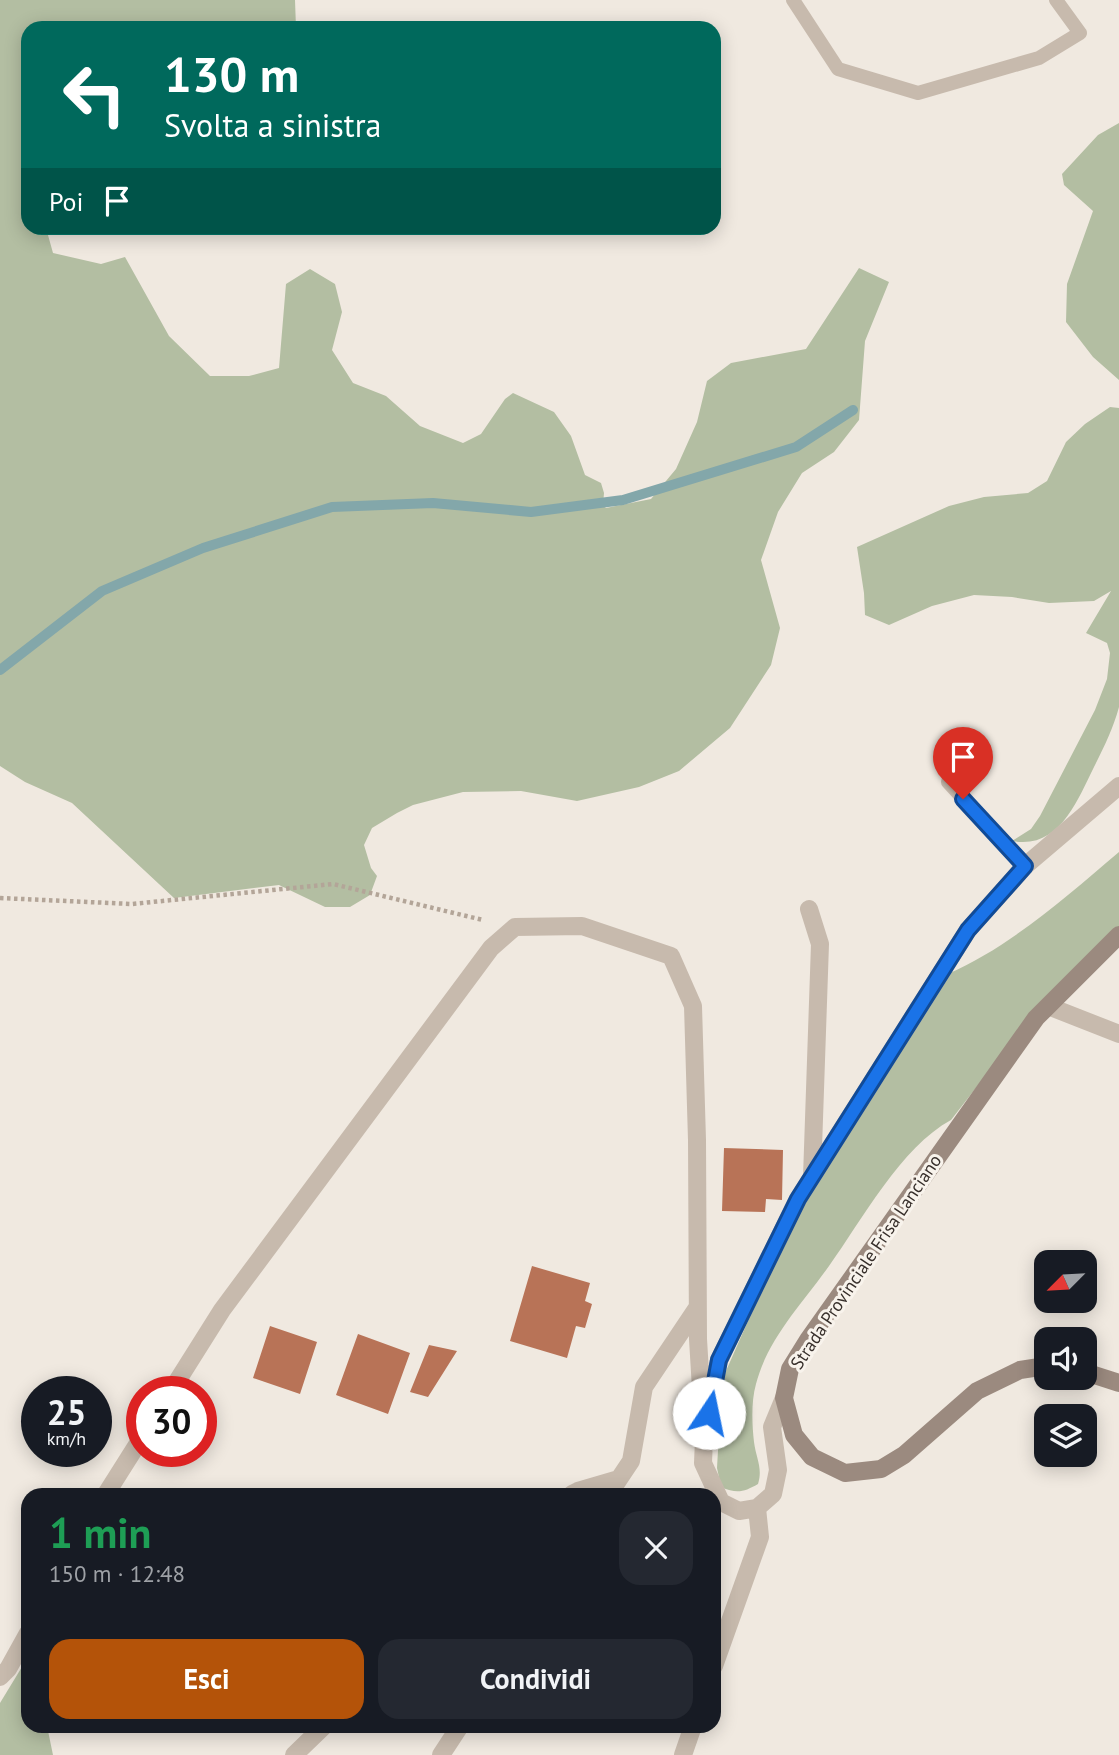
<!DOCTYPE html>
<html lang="it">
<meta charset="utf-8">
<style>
body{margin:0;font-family:"PT Sans",sans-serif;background:#242831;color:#f1f3f6;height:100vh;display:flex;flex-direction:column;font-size:26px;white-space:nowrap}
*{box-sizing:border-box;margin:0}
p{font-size:23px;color:#9ea1a6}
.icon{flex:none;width:38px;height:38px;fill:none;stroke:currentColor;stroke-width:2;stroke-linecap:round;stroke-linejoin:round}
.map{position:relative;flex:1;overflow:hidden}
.side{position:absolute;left:21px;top:1488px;width:700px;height:245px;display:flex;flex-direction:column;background:#171b24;border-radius:21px;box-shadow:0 4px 18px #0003}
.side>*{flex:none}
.top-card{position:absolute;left:21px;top:21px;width:700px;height:214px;border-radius:21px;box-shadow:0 4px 18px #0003;background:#00695c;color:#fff;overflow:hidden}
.needle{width:46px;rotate:246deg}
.fabs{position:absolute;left:1034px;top:1250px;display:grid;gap:14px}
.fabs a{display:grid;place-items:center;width:63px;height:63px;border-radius:14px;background:#171b24;box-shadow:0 4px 18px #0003;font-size:35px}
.speed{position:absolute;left:21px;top:1376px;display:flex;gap:14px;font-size:35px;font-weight:700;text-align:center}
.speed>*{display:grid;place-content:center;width:91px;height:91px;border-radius:50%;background:#171b24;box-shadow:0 4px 18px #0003;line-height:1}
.speed small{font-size:18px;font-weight:400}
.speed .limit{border:10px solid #d22;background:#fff;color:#111}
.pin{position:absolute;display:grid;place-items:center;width:60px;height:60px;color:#fff;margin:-72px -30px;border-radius:50% 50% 50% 0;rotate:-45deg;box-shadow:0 0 7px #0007}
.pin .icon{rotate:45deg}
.me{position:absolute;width:77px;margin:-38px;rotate:11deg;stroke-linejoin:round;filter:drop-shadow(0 0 5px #0008)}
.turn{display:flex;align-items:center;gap:24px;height:147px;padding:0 28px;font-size:32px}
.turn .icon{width:91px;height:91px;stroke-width:2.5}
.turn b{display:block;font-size:49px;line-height:60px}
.then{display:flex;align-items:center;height:66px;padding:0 28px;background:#0003;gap:14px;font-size:26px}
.round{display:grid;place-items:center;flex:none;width:74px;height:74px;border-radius:21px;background:#242831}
.overview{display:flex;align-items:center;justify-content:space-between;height:119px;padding:0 28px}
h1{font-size:42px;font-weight:700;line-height:52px;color:#1e9e55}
.cta{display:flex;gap:14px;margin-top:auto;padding:14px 28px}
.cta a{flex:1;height:80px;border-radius:21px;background:#b45309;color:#fff;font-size:28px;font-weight:700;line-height:80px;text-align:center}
.cta a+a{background:#242831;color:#f1f3f6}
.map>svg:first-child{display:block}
.green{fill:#b3bea2}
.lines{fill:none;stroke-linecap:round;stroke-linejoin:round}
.stream{stroke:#83a7aa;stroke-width:10}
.building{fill:#b87357}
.path{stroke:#b3a598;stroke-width:4.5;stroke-dasharray:3.5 3.5;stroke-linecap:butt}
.lane{stroke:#c7baad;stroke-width:14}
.street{stroke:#c7baad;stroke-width:18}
.secondary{stroke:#9b8a7f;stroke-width:18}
.route-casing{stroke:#114b97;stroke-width:18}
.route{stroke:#1a73e8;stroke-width:12}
.labels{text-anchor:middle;stroke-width:6;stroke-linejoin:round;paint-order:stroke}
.street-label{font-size:18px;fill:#372f2b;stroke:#f8f3ec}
</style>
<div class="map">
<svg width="1119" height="1755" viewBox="0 0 1119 1755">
<rect width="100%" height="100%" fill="#f0e9e0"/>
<!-- green -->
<path class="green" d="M 0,0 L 295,0 L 296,28 L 28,28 L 28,228 L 46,228 L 53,253 L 101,264 L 125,257 L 169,336 L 210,376 L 249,376 L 279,368 L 286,284 L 310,269 L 335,284 L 342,312 L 332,350 L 353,383 L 386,396 L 420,426 L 463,443 L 481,434 L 505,399 L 513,393 L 554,412 L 571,436 L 585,475 L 601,483 L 604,493 L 603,505 L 606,508 L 651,499 L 676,469 L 697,422 L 707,381 L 731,363 L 806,349 L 859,268 L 889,282 L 865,341 L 859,420 L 834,452 L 802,473 L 778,512 L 761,560 L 780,628 L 771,665 L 730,728 L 679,771 L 639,787 L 577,801 L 521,791 L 463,792 L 413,805 L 397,813 L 372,828 L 364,845 L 371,868 L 377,876 L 370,895 L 350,907 L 325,907 L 279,885 L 174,898 L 72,803 L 25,782 L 0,766 Z
M 1119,123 L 1119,380 L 1093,357 L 1066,322 L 1067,284 L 1093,211 L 1064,185 L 1062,174 L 1098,135 Z
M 1110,407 L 1119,408 L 1119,707 C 1113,729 1104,747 1094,767 C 1077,801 1059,850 1012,841 L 1031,829 L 1040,816 L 1095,710 L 1107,679 L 1110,653 L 1107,643 L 1086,633 L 1111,591 L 1094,601 L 1049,603 L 1012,597 L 974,595 L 932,606 L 889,625 L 865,615 L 864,593 L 857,547 L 949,506 L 984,497 L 1028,493 L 1047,481 L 1066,442 L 1085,424 Z
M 1119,852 L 1119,928 L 1027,1022 L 951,1120 C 901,1147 862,1220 829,1266 C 802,1304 768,1338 756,1384 C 751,1401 752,1425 754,1442 C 756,1458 763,1468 758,1484 C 744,1492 737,1494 721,1487 L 717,1468 L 722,1380 L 759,1296 L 808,1195 L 948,974 C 1011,946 1066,897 1119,852 Z
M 28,1657 L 28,1726 L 47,1726 L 53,1755 L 0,1755 L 0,1703 Z"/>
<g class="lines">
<!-- stream -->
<path class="stream" d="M 0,670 L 102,591 L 203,548 L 332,507 L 433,503 L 531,512 L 623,500 L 796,447 L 853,410"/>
</g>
<!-- building -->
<path class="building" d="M 724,1148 L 783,1150 L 782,1200 L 766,1199 L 765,1212 L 722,1211 Z
M 532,1266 L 590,1283 L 585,1301 L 592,1304 L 585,1328 L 576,1326 L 567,1358 L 510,1341 Z
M 270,1326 L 317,1342 L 300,1394 L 253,1378 Z
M 358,1334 L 410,1353 L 388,1414 L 336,1395 Z
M 429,1345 L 457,1351 L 428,1397 L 410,1392 Z"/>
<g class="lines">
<!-- path -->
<path class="path" d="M 0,898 L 132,904 L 333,884 L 483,920"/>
<!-- lane -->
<path class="lane" d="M 793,0 L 838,69 L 918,93 L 1039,58 L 1080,33 L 1056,0
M 948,782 L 1025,866"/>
<!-- street -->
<path class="street" d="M 809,909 L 820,944 L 812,1177
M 1048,1006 L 1119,1034
M 171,1391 L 222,1310 L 491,948 L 515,927 L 582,926 L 671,956 L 693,1006 L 697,1140 L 698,1339 L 704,1439
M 784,1398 L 772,1427 L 778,1470 L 773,1494 L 757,1508 L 739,1511 L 721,1502 L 703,1463 L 704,1439 L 719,1360 L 798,1199 L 968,930 L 1025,866 L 1119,786
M 106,1494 L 142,1437
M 572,1494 L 578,1491 L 619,1479
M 609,1494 L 631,1461 L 644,1387 L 697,1308
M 714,1666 L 760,1537 L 757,1508
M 0,1677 L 8,1669 L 28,1633
M 294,1755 L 324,1726
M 441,1755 L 460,1726
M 683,1755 L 693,1726"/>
<!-- secondary -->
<path class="secondary" d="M 1046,1366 L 1020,1370 L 977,1391 L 904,1455 L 881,1469 L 845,1473 L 812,1457 L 794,1435 L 784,1398 L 790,1369 L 808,1340 L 1036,1018 L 1119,935
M 1085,1372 L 1119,1383"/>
</g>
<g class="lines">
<defs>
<path id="route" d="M 709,1413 L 719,1360 L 798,1199 L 968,930 L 1025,866 L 963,799"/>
</defs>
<!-- route casing -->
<use href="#route" class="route-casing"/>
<!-- route -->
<use href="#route" class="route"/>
</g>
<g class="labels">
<!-- street labels -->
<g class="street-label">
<text transform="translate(866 1262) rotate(-56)" y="6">Strada Provinciale Frisa Lanciano</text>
</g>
</g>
</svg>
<div class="fabs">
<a><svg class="needle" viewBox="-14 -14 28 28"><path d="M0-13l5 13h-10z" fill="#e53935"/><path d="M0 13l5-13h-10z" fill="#9ea1a6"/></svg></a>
<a><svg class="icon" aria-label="sound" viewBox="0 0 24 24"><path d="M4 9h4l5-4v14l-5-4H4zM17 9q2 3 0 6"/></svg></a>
<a><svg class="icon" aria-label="layers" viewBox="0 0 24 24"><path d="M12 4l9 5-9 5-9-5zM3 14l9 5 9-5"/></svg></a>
</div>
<div class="speed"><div>25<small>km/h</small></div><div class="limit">30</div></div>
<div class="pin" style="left:963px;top:799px;background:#d93025"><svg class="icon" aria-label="arrive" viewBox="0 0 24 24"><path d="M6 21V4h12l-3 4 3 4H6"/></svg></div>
<svg class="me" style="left:709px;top:1413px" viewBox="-20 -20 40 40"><circle r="19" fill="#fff"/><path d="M0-13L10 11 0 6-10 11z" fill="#1a73e8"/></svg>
<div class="top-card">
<div class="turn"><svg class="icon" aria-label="left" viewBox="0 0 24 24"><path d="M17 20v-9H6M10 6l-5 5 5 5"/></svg><div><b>130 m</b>Svolta a sinistra</div></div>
<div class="then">Poi<svg class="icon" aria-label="arrive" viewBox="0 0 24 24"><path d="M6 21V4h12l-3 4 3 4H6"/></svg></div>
</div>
<section class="side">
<div class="overview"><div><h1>1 min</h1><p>150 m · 12:48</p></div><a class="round"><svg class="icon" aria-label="close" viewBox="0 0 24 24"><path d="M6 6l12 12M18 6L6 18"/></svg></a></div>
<div class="cta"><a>Esci</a><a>Condividi</a></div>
</section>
</div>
